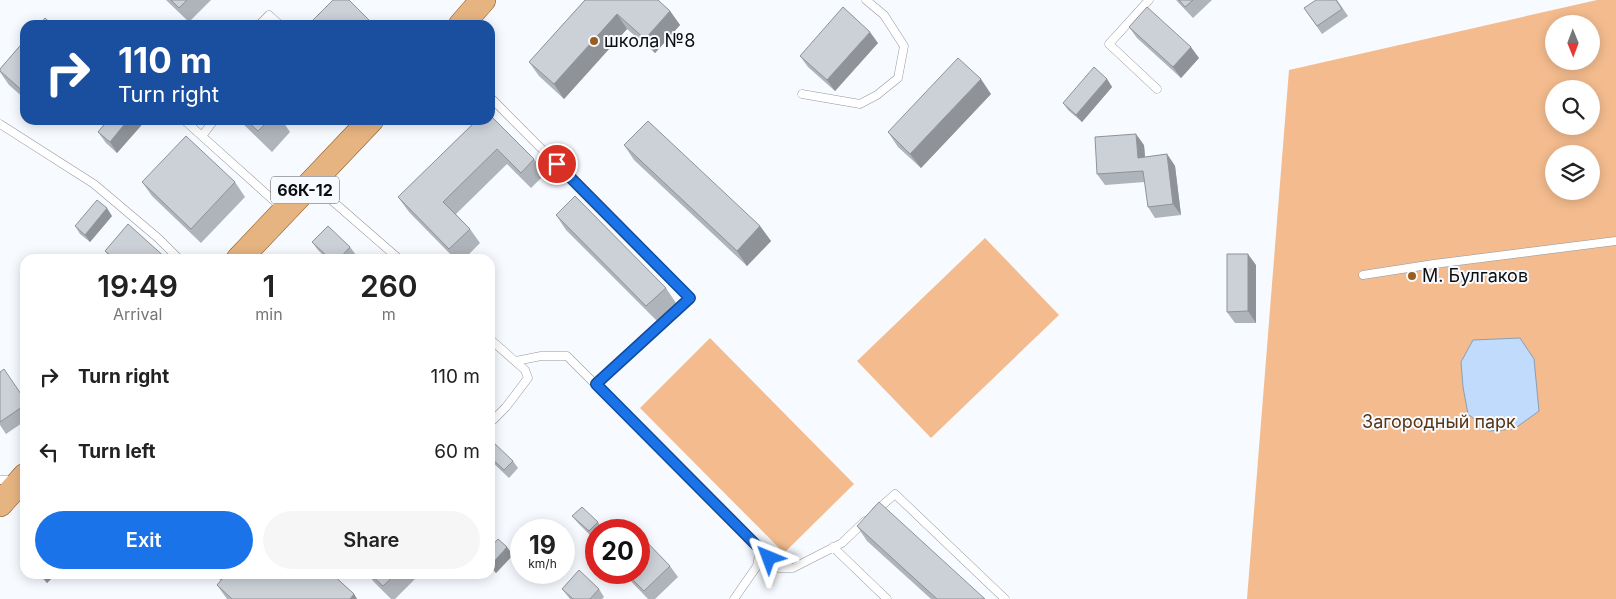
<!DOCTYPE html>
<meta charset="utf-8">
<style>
body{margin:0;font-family:Inter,sans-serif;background:#f6f6f6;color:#222;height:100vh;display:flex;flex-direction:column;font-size:19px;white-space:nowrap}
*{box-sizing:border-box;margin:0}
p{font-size:16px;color:#767676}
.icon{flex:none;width:28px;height:28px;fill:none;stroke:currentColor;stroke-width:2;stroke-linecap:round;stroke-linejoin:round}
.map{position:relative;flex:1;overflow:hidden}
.panel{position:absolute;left:20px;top:254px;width:475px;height:325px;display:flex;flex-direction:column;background:#fff;border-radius:15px;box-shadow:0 2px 12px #0003}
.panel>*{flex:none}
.banner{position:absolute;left:20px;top:20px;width:475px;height:105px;border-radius:15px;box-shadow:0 2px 12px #0003;background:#1a4fa0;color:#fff;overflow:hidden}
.needle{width:32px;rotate:179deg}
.buttons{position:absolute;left:1545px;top:15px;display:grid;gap:10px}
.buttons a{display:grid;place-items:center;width:55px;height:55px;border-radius:50%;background:#fff;box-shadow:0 2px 12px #0003;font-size:25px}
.speed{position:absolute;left:510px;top:519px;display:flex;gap:10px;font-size:25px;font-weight:700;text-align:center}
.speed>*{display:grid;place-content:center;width:65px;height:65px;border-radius:50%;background:#fff;box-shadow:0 2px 12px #0003;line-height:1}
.speed small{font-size:12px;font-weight:400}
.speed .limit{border:8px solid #d22;background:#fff;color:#111}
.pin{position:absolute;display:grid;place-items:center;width:42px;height:42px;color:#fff;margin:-21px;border:2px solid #fff;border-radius:50%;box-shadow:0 1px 5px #0007}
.me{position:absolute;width:55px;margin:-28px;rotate:316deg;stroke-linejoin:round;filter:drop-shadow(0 0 4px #0008)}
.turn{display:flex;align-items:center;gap:18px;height:105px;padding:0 15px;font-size:22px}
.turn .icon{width:65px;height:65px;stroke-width:2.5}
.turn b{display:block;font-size:35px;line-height:42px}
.eta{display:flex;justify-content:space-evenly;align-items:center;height:85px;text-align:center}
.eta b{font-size:30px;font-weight:600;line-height:35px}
.primary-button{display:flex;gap:10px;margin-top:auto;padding:10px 15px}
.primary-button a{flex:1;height:58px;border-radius:30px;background:#1a73e8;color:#fff;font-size:20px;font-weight:600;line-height:58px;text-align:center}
.primary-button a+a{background:#f6f6f6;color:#222}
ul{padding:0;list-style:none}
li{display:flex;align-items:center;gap:15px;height:75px;padding:0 15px}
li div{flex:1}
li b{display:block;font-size:19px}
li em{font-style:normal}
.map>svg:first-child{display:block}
.green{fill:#f4bc8e;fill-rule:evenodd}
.water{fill:#c0dbfc;stroke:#8a9eb5}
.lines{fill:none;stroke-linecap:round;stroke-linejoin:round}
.lane-casing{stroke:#93989e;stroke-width:9}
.primary-casing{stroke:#8f5922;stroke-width:26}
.lane{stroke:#fff;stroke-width:8}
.primary{stroke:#e6b480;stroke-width:25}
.wall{fill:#afb4ba}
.shaded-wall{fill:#8f9297}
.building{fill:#ccd1d8;stroke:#8f9297}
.route-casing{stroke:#114b97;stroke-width:12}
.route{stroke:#1a73e8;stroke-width:9}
.poi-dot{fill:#995d20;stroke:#f7faff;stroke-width:2}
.labels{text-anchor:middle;stroke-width:4;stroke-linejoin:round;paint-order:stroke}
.shield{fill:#f7faff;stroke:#525558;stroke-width:1}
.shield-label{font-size:16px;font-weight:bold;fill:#0c0e10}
.poi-label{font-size:18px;fill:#0c0e10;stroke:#f7faff;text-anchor:start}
.park-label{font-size:18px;fill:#5a3511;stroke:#f7faff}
</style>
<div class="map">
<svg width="1616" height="599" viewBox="0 0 1616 599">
<rect width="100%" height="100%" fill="#f7faff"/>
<!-- green -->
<path class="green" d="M 1597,0 L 1616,0 L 1616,599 L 1247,599 L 1289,70 ZM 1554,24 L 1591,24 L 1591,61 L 1554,61 ZM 1554,89 L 1591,89 L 1591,126 L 1554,126 ZM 1554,154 L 1591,154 L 1591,191 L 1554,191 Z
M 985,238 L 1059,315 L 931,438 L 857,361 Z
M 710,338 L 854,484 L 784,553 L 640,408 Z"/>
<!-- water -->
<path class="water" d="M 1520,338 L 1534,359 L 1539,411 L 1514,429 L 1489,431 L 1468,414 L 1463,387 L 1461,362 L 1473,340 Z"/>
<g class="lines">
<defs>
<path id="lane" d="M 1149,0 L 1109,44 L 1157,89
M 259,25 L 269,15 L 280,25
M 802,94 L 860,104 L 877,95 L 898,78 L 904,46 L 884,15 L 866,0
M 490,97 L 690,298 L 596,384
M 184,120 L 282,208
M 0,124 L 94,184 L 158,238 L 179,259
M 202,136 L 214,120
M 313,184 L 399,259
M 1363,275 L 1434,264 L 1616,241
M 490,339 L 525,370 L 528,378 L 506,407 L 490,423
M 516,361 L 541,356 L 567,356 L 760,549 L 757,566 L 734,599
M 0,480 L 14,480
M 876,511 L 895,494 L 1005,599
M 833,547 L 887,599
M 760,549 L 779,568 L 793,568 L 842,543 L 865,521"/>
<path id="primary" d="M 461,25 L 483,0
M 239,259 L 371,120
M 0,504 L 25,476"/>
</defs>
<!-- lane casing -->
<use href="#lane" class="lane-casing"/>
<!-- primary casing -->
<use href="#primary" class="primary-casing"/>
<!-- lane -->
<use href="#lane" class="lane"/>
<!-- primary -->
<use href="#primary" class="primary"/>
</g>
<!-- wall -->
<path class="wall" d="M 166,0 L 211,0 L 189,22 Z
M 585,0 L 670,11 L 680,25 L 655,53 L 627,29 L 564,99 L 539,76 L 529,62 Z
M 1176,0 L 1212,0 L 1193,18 Z
M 1337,0 L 1348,16 L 1322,34 L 1304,8 Z
M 1129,27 L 1199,58 L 1181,78 L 1137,38 Z
M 25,40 L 25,99 L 9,85 L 0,72 L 0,69 Z
M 878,43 L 835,91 L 808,67 L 800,56 Z
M 1107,79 L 1112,87 L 1082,122 L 1068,110 L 1063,103 Z
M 991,94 L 921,168 L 898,147 L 888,132 Z
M 108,120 L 146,120 L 117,153 L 106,143 L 98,132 Z
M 239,120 L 282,120 L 290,132 L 272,152 Z
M 477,120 L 534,159 L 545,174 L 531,188 L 507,164 L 456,214 L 470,229 L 480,243 L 464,259 L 455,259 L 409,212 L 398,197 Z
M 624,145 L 760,226 L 771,241 L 747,266 L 634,160 Z
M 1144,145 L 1145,157 L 1167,154 L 1175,166 L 1181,215 L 1155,218 L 1148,207 L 1145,182 L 1105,185 L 1097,174 Z
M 142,182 L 235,182 L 245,197 L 201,243 L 152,196 Z
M 556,215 L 666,288 L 676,303 L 657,321 L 566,230 Z
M 112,216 L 90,242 L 80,234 L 75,226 Z
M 312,242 L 350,247 L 356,255 L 352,259 L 327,259 L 318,250 Z
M 105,251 L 167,259 L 111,259 Z
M 1256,265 L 1256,323 L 1235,323 L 1227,312 Z
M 0,372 L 25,400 L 25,421 L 6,434 L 0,425 Z
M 490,445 L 513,461 L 518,468 L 509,478 L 490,460 Z
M 572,516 L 598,522 L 603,530 L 596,530 L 596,537 L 594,539 L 578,523 Z
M 857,526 L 985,599 L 931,599 L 867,541 Z
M 490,548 L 513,555 L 496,573 L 490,567 Z
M 670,566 L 678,577 L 655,599 L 648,599 L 622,572 L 639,572 Z
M 38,574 L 56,574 L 47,583 Z
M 215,574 L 332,574 L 354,594 L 357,599 L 227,599 L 217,585 L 221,581 Z
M 368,574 L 420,574 L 395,599 L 391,599 L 373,581 Z
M 562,589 L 599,589 L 604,597 L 602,599 L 570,599 Z"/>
<!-- shaded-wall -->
<path class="shaded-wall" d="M 670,11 L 680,25 L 655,53 L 645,39 Z
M 617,14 L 627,29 L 564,99 L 554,84 Z
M 870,32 L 878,43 L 835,91 L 827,80 Z
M 1191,47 L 1199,58 L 1181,78 L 1173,67 Z
M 981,79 L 991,94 L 921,168 L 910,154 Z
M 1107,79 L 1112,87 L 1082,122 L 1076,115 Z
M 128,120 L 146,120 L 117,153 L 110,142 Z
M 1136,134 L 1144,145 L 1146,169 L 1138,158 Z
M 1167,154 L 1175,166 L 1181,215 L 1173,204 Z
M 107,208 L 112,216 L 90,242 L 85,235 Z
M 760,226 L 771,241 L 747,266 L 737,251 Z
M 1248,254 L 1256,265 L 1256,323 L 1248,311 Z
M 507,547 L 513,555 L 496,573 L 491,565 Z
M 43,574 L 56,574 L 47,583 L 42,575 Z
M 354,594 L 357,599 L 350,599 Z"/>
<!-- building -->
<path class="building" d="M 171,0 L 187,0 L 179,8 Z
M 333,0 L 349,0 L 374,25 L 310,25 L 309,24 Z
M 585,0 L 658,0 L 670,11 L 645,39 L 617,14 L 554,84 L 529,62 Z
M 1179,0 L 1193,0 L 1185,7 Z
M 1316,0 L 1336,0 L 1342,9 L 1317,26 L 1304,8 Z
M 843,7 L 870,32 L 827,80 L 800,56 Z
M 1147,7 L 1191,47 L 1173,67 L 1129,27 Z
M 45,18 L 53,25 L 39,25 Z
M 25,40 L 25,93 L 0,71 L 0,69 Z
M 958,58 L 981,79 L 910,154 L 888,132 Z
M 1094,67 L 1107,79 L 1076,115 L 1063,103 Z
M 490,115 L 534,159 L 521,173 L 497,149 L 443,202 L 470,229 L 449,249 L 398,197 L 477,120 L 490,120 Z
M 108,120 L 128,120 L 110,142 L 98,132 Z
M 246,120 L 269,120 L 258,131 Z
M 648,121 L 760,226 L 737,251 L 624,145 Z
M 1136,134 L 1138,158 L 1167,154 L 1173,204 L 1148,207 L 1143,171 L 1097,174 L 1095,137 Z
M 186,136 L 235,182 L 191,229 L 142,182 Z
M 575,196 L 666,288 L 646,306 L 556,215 Z
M 97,200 L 107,208 L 85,235 L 75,226 Z
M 128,224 L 167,259 L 115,259 L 105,251 Z
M 328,226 L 350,247 L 339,259 L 330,259 L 312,242 Z
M 1227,254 L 1248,254 L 1248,311 L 1227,312 Z
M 25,350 L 25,359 L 20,353 Z
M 4,369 L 25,400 L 25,405 L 0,422 L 0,372 Z
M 493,442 L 513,461 L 504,470 L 490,457 L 490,445 Z
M 879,502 L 985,599 L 937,599 L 857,526 Z
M 582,507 L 598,522 L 589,531 L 572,516 Z
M 628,523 L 635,530 L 620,530 Z
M 639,534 L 670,566 L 644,591 L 625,572 L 639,572 Z
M 498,539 L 507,547 L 491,565 L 490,564 L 490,548 Z
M 579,570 L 599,589 L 590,599 L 573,599 L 562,589 Z
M 219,574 L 332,574 L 354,594 L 350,599 L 232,599 L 217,585 L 223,578 Z
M 370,574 L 396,574 L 383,586 Z"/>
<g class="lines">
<defs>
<path id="route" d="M 557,164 L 690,298 L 596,384 L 769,558"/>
</defs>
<!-- route casing -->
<use href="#route" class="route-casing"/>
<!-- route -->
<use href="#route" class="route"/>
</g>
<!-- markers -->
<g class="poi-dot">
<circle cx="594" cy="41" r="5"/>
<circle cx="1412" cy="276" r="5"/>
</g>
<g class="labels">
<!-- shield labels -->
<rect class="shield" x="271" y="176.5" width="68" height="27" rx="4"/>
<g class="shield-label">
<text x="305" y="196">66К-12</text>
</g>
<!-- poi labels -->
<g class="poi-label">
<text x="604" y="47">школа №8</text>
<text x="1422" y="282">М. Булгаков</text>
</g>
<!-- park labels -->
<g class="park-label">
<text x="1439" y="428">Загородный парк</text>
</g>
</g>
</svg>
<div class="buttons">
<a><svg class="needle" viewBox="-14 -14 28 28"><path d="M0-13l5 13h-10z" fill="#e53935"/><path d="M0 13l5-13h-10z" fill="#767676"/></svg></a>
<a><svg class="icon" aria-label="search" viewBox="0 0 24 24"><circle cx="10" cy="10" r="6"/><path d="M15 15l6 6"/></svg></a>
<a><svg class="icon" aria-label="layers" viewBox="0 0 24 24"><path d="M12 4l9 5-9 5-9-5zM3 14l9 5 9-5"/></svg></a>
</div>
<div class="speed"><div>19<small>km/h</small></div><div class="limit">20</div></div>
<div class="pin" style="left:557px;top:164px;background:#d93025"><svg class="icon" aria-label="arrive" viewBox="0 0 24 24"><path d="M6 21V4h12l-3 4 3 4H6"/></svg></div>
<svg class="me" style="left:769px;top:558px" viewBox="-20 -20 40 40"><path d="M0-17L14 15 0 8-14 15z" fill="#1a73e8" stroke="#fff" stroke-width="4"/></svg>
<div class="banner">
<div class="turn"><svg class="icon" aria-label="right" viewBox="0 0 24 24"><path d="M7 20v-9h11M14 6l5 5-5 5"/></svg><div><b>110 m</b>Turn right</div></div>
</div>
<section class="panel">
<div class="eta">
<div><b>19:49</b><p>Arrival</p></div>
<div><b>1</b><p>min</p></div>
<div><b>260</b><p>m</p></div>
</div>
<ul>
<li><svg class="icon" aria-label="right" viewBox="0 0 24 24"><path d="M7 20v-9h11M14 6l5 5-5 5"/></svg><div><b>Turn right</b></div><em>110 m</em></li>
<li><svg class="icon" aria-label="left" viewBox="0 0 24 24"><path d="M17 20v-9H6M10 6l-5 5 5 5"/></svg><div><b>Turn left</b></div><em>60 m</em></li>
</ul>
<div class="primary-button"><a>Exit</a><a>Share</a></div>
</section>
</div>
